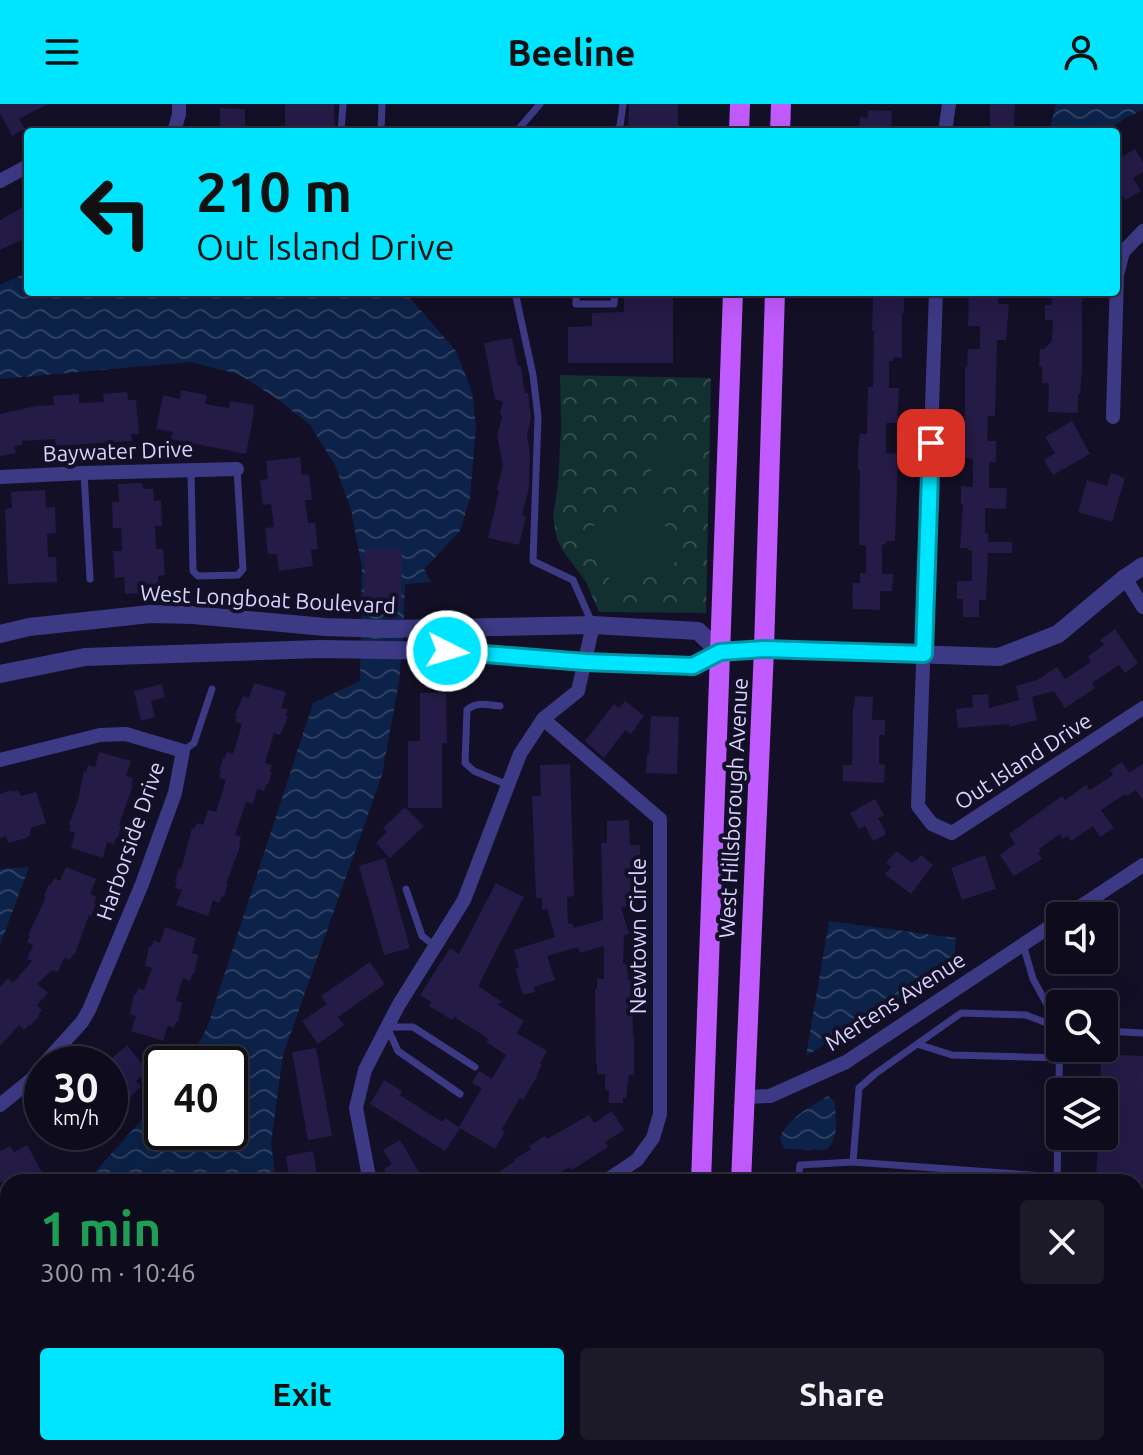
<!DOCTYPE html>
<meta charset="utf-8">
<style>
body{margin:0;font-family:Ubuntu,sans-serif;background:#1c1929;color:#f1f3f6;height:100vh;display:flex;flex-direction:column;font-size:30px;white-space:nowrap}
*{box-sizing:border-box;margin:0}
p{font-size:26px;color:#9b9ba3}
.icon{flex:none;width:44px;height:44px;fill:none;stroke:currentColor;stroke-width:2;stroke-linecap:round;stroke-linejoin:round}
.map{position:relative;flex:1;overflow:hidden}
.sheet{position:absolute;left:0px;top:1070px;width:1144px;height:282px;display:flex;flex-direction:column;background:#0e0b1c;border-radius:24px 24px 0 0;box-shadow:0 8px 32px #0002,0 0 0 2px #2e2b3b}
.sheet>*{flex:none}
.hud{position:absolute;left:24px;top:24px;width:1096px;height:168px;border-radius:8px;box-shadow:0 8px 32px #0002,0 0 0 2px #2e2b3b;background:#00e5ff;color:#111;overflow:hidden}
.tools{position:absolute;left:1046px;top:798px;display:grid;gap:16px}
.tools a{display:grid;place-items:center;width:72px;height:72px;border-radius:8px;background:#0e0b1c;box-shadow:0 8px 32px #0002,0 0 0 2px #2e2b3b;font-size:40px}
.speed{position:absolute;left:24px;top:942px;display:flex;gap:16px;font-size:40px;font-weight:700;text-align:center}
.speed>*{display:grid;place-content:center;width:104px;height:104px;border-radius:50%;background:#0e0b1c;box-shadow:0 8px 32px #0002,0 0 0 2px #2e2b3b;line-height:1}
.speed small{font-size:20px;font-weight:400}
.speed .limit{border:4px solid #111;border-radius:12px;background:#fff;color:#111}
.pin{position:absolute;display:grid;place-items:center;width:68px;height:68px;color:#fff;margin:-34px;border-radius:16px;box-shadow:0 4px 12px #0006}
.me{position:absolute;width:88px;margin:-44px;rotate:95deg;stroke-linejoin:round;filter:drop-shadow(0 0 6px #0008)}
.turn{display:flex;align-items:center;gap:28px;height:168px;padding:0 40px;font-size:36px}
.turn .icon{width:104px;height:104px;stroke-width:2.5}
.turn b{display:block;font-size:56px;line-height:68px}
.round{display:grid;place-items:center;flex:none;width:84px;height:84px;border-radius:8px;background:#1c1929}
.headline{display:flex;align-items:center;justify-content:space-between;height:136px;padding:0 40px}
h1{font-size:48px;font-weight:600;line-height:60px;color:#1e9e55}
.action{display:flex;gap:16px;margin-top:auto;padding:16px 40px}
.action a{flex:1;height:92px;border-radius:8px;background:#00e5ff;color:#111;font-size:32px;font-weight:600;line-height:92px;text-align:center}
.action a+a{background:#1c1929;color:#f1f3f6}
header{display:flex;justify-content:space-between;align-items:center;height:104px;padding:0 40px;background:#00e5ff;color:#111;font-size:36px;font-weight:600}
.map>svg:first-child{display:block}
.park{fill:url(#park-crowns)}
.garden{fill:#12302f}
.water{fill:url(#water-waves)}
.building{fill:#241b47}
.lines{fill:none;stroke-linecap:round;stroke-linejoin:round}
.service{stroke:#3d3a85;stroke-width:7}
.minor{stroke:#3d3a85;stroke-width:14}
.tertiary{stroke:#3d3a85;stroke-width:18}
.primary{stroke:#c25bff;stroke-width:20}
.route-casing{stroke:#0095a6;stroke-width:20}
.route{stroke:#00e5ff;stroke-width:14}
.labels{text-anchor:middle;stroke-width:8;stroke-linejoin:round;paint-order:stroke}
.street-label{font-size:22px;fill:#d9d4ff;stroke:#130f26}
</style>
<header><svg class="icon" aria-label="menu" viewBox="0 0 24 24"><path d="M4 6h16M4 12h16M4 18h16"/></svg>Beeline<svg class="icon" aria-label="person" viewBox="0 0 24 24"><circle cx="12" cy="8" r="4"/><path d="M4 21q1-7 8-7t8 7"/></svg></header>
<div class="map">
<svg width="1143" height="1351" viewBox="0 0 1143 1351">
<defs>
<pattern id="park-crowns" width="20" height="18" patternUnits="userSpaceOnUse" patternTransform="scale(2)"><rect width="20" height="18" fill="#12302f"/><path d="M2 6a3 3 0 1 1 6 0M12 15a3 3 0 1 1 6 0" fill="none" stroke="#344d4e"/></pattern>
<pattern id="water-waves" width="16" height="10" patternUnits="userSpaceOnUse" patternTransform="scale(2)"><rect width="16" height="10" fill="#0c2248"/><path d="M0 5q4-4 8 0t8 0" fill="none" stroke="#2f4163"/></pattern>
</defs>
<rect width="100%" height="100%" fill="#130f26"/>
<!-- park -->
<path class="park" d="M 560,271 L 711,274 L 706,509 L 599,508 L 586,478 L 563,447 L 557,435 L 553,413 L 558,381 L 561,323 Z"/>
<!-- garden -->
<path class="garden" d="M 671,328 L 688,360 L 657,377 L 639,344 Z
M 650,394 L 683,454 L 618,490 L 583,427 Z"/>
<!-- water -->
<path class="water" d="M 1056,0 L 1143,0 L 1143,6 L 1127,13 L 1106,28 L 1049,28 Z
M 28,168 L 28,188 L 405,188 L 456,247 L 472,288 L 476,323 L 470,394 L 460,427 L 424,465 L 431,478 L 405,480 L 403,534 L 399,578 L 382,671 L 283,951 L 271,1039 L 276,1078 L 81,1078 L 93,1070 L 162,993 L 162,1028 L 230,1028 L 230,960 L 186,960 L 207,924 L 313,599 L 360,577 L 362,464 L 351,406 L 335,361 L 310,321 L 276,294 L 238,270 L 191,258 L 0,275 L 0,181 Z
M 29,763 L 0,841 L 0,765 Z
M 829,817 L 956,834 L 954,859 L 806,952 Z
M 828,992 L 835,998 C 835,1015 840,1035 826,1046 L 786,1045 L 783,1043 L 780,1034 C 787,1015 811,1002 828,992 Z
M 8,1126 L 8,1206 L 0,1211 L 0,1132 Z
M 176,1344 L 401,1344 L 404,1351 L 166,1351 Z"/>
<!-- building -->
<path class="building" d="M 0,0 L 48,0 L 19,15 L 25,25 L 12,32 L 0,9 Z
M 285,0 L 334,0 L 335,28 L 285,28 Z
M 629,0 L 678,0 L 678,28 L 628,28 Z
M 990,0 L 1015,0 L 1014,28 L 990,28 Z
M 220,4 L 245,5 L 245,28 L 220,28 Z
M 868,6 L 892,7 L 891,28 L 859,28 L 860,13 L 868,14 Z
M 1135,45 L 1143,58 L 1143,68 L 1133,74 L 1141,87 L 1125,96 L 1117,82 L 1122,79 L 1116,69 L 1116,56 Z
M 23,103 L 28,113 L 28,133 L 0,146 L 0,116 Z
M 624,188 L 673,188 L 673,259 L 568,259 L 568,223 L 592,222 L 592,209 L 624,208 Z
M 969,188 L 999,188 L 998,200 L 1009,200 L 1006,236 L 997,236 L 995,312 L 988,312 L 987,337 L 996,337 L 996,358 L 989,358 L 989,384 L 1007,384 L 1006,405 L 985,404 L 985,429 L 988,429 L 988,438 L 1012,438 L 1012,449 L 988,449 L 986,496 L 979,496 L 979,513 L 963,513 L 963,495 L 957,495 L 957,477 L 972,477 L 972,446 L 968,446 L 968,444 L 960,444 L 963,400 L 961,400 L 961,382 L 973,383 L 973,355 L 961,353 L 961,337 L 965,337 L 965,263 L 967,263 L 968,245 L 980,245 L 980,222 L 968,222 Z
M 1052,188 L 1082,188 L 1082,264 L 1080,290 L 1078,290 L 1078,309 L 1048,308 L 1049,279 L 1042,279 L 1042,263 L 1039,262 L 1040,245 L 1044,245 L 1052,237 L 1053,216 L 1045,216 L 1045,201 L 1052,201 Z
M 873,191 L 904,192 L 904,209 L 902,209 L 902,254 L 893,253 L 893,257 L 889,257 L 889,284 L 899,284 L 897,319 L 886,319 L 886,349 L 898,350 L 895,437 L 886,437 L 886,441 L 882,440 L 882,470 L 893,470 L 892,487 L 880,487 L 880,506 L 853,505 L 852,490 L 853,479 L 860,479 L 860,469 L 866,469 L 866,442 L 859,441 L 860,366 L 858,366 L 858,345 L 860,330 L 867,330 L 868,283 L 873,283 L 874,227 L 872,227 Z
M 512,234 L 518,262 L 521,263 L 525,289 L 528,289 L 531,313 L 527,332 L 530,349 L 529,384 L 522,411 L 526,412 L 519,441 L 488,434 L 499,387 L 497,386 L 503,362 L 497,331 L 502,314 L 500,308 L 503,298 L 495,295 L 484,239 Z
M 181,286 L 207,291 L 205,300 L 229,304 L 230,297 L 254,301 L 253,309 L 254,309 L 246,350 L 171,335 L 173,328 L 156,325 L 163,291 L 180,295 Z
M 127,288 L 128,296 L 136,296 L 139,330 L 131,330 L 132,337 L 56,342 L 55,335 L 22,337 L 22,341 L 14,342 L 16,349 L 0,352 L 0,310 L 36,302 L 54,301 L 53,292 L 79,290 L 79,299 L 104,298 L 103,290 Z
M 1072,317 L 1090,350 L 1053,371 L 1044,356 L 1055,349 L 1045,333 Z
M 300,353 L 302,371 L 309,370 L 312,396 L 305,396 L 308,419 L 315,419 L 318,445 L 311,446 L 313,462 L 279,467 L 277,450 L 268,450 L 265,424 L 274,423 L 271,400 L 263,401 L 260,376 L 268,375 L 266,357 Z
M 1111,369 L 1125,374 L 1112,418 L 1078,408 L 1087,376 L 1107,382 Z
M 142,379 L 143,385 L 153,385 L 154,397 L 161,396 L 162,422 L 155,422 L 156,445 L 163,445 L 165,471 L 158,472 L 159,488 L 125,490 L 124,473 L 115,474 L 113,447 L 122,447 L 121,424 L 113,424 L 112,398 L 119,398 L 118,380 Z
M 45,386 L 46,404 L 55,403 L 56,429 L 47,430 L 48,453 L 56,453 L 57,478 L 8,480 L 5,405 L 12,404 L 11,388 Z
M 365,444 L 402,445 L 401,502 L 364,501 Z
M 1115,525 L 1138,559 L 1125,569 L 1119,561 L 1092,579 L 1095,584 L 1065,604 L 1054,587 L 1032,593 L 1037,616 L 1009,623 L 1009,620 L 958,624 L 956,605 L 973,603 L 972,591 L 988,590 L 989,604 L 1019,596 L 1016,582 L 1037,576 L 1057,563 L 1065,575 L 1091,558 L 1088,552 L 1104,541 L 1100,536 Z
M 254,579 L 286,588 L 281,604 L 288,605 L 286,612 L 288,613 L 280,631 L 274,629 L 265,659 L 272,661 L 270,668 L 272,668 L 268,681 L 266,680 L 264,687 L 257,685 L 253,700 L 246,698 L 235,731 L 241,733 L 239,740 L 241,740 L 226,780 L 228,780 L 224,793 L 222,792 L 219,799 L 213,796 L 208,812 L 176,801 L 182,786 L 175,784 L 177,777 L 175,777 L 179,764 L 181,765 L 192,724 L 194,725 L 197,719 L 203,721 L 208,706 L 216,708 L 226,676 L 219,674 L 221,667 L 219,667 L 223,654 L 225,654 L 227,648 L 233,650 L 242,620 L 235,618 L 237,612 L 235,611 L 243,592 L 249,594 Z
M 162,580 L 165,593 L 151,597 L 155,613 L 141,617 L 134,587 Z
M 420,589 L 446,589 L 447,639 L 442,639 L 442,704 L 408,704 L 408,637 L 420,637 Z
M 855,592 L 873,593 L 872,616 L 885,616 L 885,631 L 879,631 L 879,660 L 885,661 L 884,679 L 843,677 L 843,661 L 852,661 L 853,602 L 854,602 Z
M 625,597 L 644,612 L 631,630 L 625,626 L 604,654 L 585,637 L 614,600 L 619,604 Z
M 651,612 L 679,613 L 677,670 L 646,669 L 647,650 L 649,650 Z
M 99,648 L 131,657 L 126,672 L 133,674 L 131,681 L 133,681 L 119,721 L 121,722 L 118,734 L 116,734 L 114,740 L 107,738 L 103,754 L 71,744 L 75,729 L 69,727 L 71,721 L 69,720 L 78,696 L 84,667 L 86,668 L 88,661 L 95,663 Z
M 1122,658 L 1129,669 L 1143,660 L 1143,697 L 1136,686 L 1127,692 L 1125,690 L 1101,706 L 1114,724 L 1100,733 L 1093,722 L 1071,737 L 1068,732 L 1063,735 L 1060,730 L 1039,745 L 1041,747 L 1038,749 L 1042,755 L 1014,772 L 1000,751 L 1015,740 L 1009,730 L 1062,692 L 1065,696 L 1086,681 L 1090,686 L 1113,671 L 1110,666 Z
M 570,660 L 574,792 L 567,793 L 568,820 L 572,819 L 574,824 L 603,816 L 601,739 L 607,739 L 607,717 L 629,716 L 630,741 L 640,741 L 640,754 L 635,754 L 636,789 L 631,789 L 631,799 L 626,799 L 626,803 L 621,803 L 629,830 L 624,831 L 623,860 L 627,860 L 628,876 L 632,876 L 633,933 L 634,933 L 634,971 L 629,971 L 626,994 L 623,994 L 623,999 L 609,999 L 609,986 L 605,986 L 605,970 L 597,970 L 597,960 L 596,960 L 595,885 L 597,885 L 597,875 L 604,875 L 604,842 L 580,849 L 578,843 L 547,852 L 555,876 L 534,883 L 535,888 L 523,891 L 515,864 L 519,863 L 514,846 L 555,833 L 547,805 L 542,806 L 542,794 L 536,794 L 532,692 L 541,692 L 540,661 Z
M 11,686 L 12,688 L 18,686 L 21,692 L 36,688 L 46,719 L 31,724 L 30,731 L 27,733 L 27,734 L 8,739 L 6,732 L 0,734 L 0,690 Z
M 875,695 L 884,711 L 878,714 L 885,726 L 885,731 L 873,737 L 865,722 L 859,725 L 850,709 Z
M 405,703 L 424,722 L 390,754 L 376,739 L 387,728 L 383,724 Z
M 896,747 L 912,759 L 914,756 L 916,757 L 921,751 L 933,761 L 911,790 L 885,770 L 891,763 L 886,759 Z
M 985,751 L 996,785 L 962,796 L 951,764 Z
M 385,754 L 410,844 L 384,851 L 359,762 Z
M 66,763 L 96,775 L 90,790 L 97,793 L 94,799 L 96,800 L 91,812 L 89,811 L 75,850 L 73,850 L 70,856 L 64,854 L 58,868 L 52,866 L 37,880 L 48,889 L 37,901 L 42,906 L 38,911 L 39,912 L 30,922 L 29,921 L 24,926 L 19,921 L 0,942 L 0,883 L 8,874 L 13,879 L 32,857 L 27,855 L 33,841 L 27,838 L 30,832 L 28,831 L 46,793 L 44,792 L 49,780 L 51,781 L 54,774 L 60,777 Z
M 496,779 L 524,793 L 478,882 L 502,898 L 497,900 L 524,917 L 517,929 L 547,947 L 540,960 L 542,961 L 537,970 L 538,971 L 523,996 L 520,994 L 502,1025 L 505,1028 L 495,1045 L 460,1024 L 445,1047 L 370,1000 L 384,976 L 402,987 L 400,991 L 442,1018 L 445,1014 L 459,1023 L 482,984 L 472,979 L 478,968 L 480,967 L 492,975 L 506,951 L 486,938 L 489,935 L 454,913 L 452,916 L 429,902 L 431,898 L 420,891 L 450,844 L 459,850 Z
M 165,823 L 196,834 L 192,849 L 198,851 L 194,871 L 192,870 L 190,877 L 183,874 L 176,896 L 182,899 L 178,918 L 176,918 L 174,924 L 168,922 L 163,937 L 131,927 L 136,912 L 130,910 L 134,890 L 136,891 L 138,884 L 144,886 L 152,864 L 145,862 L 149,842 L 151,843 L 154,836 L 160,839 Z
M 370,858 L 385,880 L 338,913 L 344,921 L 318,940 L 302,917 L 327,900 L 321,892 Z
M 127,941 L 148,967 L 136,977 L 141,982 L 127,997 L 126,995 L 120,1000 L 116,995 L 110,1000 L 110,956 Z
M 316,944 L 332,1032 L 308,1036 L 292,948 Z
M 1101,950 L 1143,952 L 1143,1078 L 1096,1078 L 1098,1032 L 1104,1032 L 1104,988 L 1100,988 Z
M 612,1007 L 624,1026 L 605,1038 L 608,1043 L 572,1066 L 570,1063 L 544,1078 L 484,1078 L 515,1057 L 513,1056 L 531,1045 L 529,1042 L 545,1032 L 547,1035 L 589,1011 L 594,1019 Z
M 47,1028 L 78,1028 L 60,1043 Z
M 400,1036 L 425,1078 L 391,1078 L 384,1065 L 392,1060 L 383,1046 Z
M 27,1041 L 43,1070 L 28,1078 L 0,1078 L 0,1047 L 10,1042 L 14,1048 Z
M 313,1047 L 318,1078 L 290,1078 L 286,1052 Z"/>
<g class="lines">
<!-- service -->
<path class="service" d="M 341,28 L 343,0
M 381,28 L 382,0
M 516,28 L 540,0
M 615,28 L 620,22 L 623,0
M 515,188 L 533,271 L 538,313 L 533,457 L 573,476 L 592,519
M 576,188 L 576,200 L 614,200 L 615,188
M 191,366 L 193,467 L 198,472 L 238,471 L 243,465 L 237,365
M 84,369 L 90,475
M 500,602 C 488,601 476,597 467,606 L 465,659 L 474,667 L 508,681
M 183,647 L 194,639 L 212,585
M 406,785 L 422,832 L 435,842
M 1023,840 L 1033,875 L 1060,924 L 1057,1078
M 1104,927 L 1143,929
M 917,940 L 952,951 L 1060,954
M 460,990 L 398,947 L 387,923 L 413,923 L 475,963
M 1057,1073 L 853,1058 L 859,984 L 875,970 L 961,909 L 1026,911 L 1060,924
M 798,1078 L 800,1061 L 853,1058
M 1136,1151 L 1143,1152
M 857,1348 L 881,1349
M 793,1351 L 797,1348 L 857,1348 L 857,1351
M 970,1351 L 971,1344
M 1098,1351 L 1098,1344"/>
<!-- minor -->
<path class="minor" d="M 174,28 L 179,10 L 179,0
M 945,28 L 949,0
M 0,77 L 28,62
M 936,188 L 918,702 L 932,720 L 952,729 L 1143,604
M 1113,313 L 1117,171 L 1123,148 L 1143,127
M 0,373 L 84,369 L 237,365
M 1125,474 L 1143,503
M 593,521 L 578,587 L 543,615 L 660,715 L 660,1010 L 653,1034 L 637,1056 L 604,1078
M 0,656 L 100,631 L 126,630 L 183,647 L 175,689 L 142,780 L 89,906 L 82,918 L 44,960
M 1066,812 L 1143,761
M 744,993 L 770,992 L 846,958 L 1060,816
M 0,1001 L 32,975 L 42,963
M 370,1078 L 356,1004 L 365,966 L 398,902 L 464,796 L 520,650 L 543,615
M 1136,1217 L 1143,1217
M 0,1337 L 8,1332
M 510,1344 L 512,1351
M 644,1351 L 644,1344"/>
<!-- tertiary -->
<path class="tertiary" d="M 0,530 L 29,523 L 150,510 L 193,511 L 325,523 L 390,525 L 593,521 L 698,527 L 720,548
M 0,570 L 85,553 L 320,545 L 447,547 L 585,558 L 693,562 L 720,548 L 764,545 L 999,553 L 1058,530 L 1125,474 L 1143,462"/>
<!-- primary -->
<path class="primary" d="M 739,28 L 740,0
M 780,28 L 781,0
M 701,1078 L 733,188
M 741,1078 L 764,545 L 775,188
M 707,1344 L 708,1351
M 692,1351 L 693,1344
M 733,1351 L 733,1344"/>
</g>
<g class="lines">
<defs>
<path id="route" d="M 447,547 L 585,558 L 693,562 L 720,548 L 764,545 L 924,550 L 931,339"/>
</defs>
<!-- route casing -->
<use href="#route" class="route-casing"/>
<!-- route -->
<use href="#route" class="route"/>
</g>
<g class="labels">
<!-- street labels -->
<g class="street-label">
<text transform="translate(118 347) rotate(-2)" y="8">Baywater Drive</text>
<text transform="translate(268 495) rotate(3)" y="8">West Longboat Boulevard</text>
<text transform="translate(1023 657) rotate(-33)" y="8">Out Island Drive</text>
<text transform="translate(733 704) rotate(-87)" y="8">West Hillsborough Avenue</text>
<text transform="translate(130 737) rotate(-71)" y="8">Harborside Drive</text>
<text transform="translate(638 832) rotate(-90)" y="8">Newtown Circle</text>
<text transform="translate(895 897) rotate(-33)" y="8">Mertens Avenue</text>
</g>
</g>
</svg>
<div class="tools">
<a><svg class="icon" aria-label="sound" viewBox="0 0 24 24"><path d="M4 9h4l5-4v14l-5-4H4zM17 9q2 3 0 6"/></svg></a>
<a><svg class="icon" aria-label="search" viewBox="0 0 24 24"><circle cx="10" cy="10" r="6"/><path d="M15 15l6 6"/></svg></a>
<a><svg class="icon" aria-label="layers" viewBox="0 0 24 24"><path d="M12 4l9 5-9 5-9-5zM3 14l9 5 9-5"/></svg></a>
</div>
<div class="speed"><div>30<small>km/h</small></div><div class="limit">40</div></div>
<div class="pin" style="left:931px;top:339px;background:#d93025"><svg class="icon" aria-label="arrive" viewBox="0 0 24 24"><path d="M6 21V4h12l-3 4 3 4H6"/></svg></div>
<svg class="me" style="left:447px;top:547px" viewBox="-20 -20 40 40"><circle r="17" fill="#00e5ff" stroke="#fff" stroke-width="3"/><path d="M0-11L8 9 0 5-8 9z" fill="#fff"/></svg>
<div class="hud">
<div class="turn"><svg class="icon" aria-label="left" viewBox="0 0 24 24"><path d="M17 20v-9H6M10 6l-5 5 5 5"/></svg><div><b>210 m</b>Out Island Drive</div></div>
</div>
<section class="sheet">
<div class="headline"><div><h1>1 min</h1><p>300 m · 10:46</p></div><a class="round"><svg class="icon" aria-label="close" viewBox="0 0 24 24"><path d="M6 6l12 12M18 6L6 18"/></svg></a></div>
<div class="action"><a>Exit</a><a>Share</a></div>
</section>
</div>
